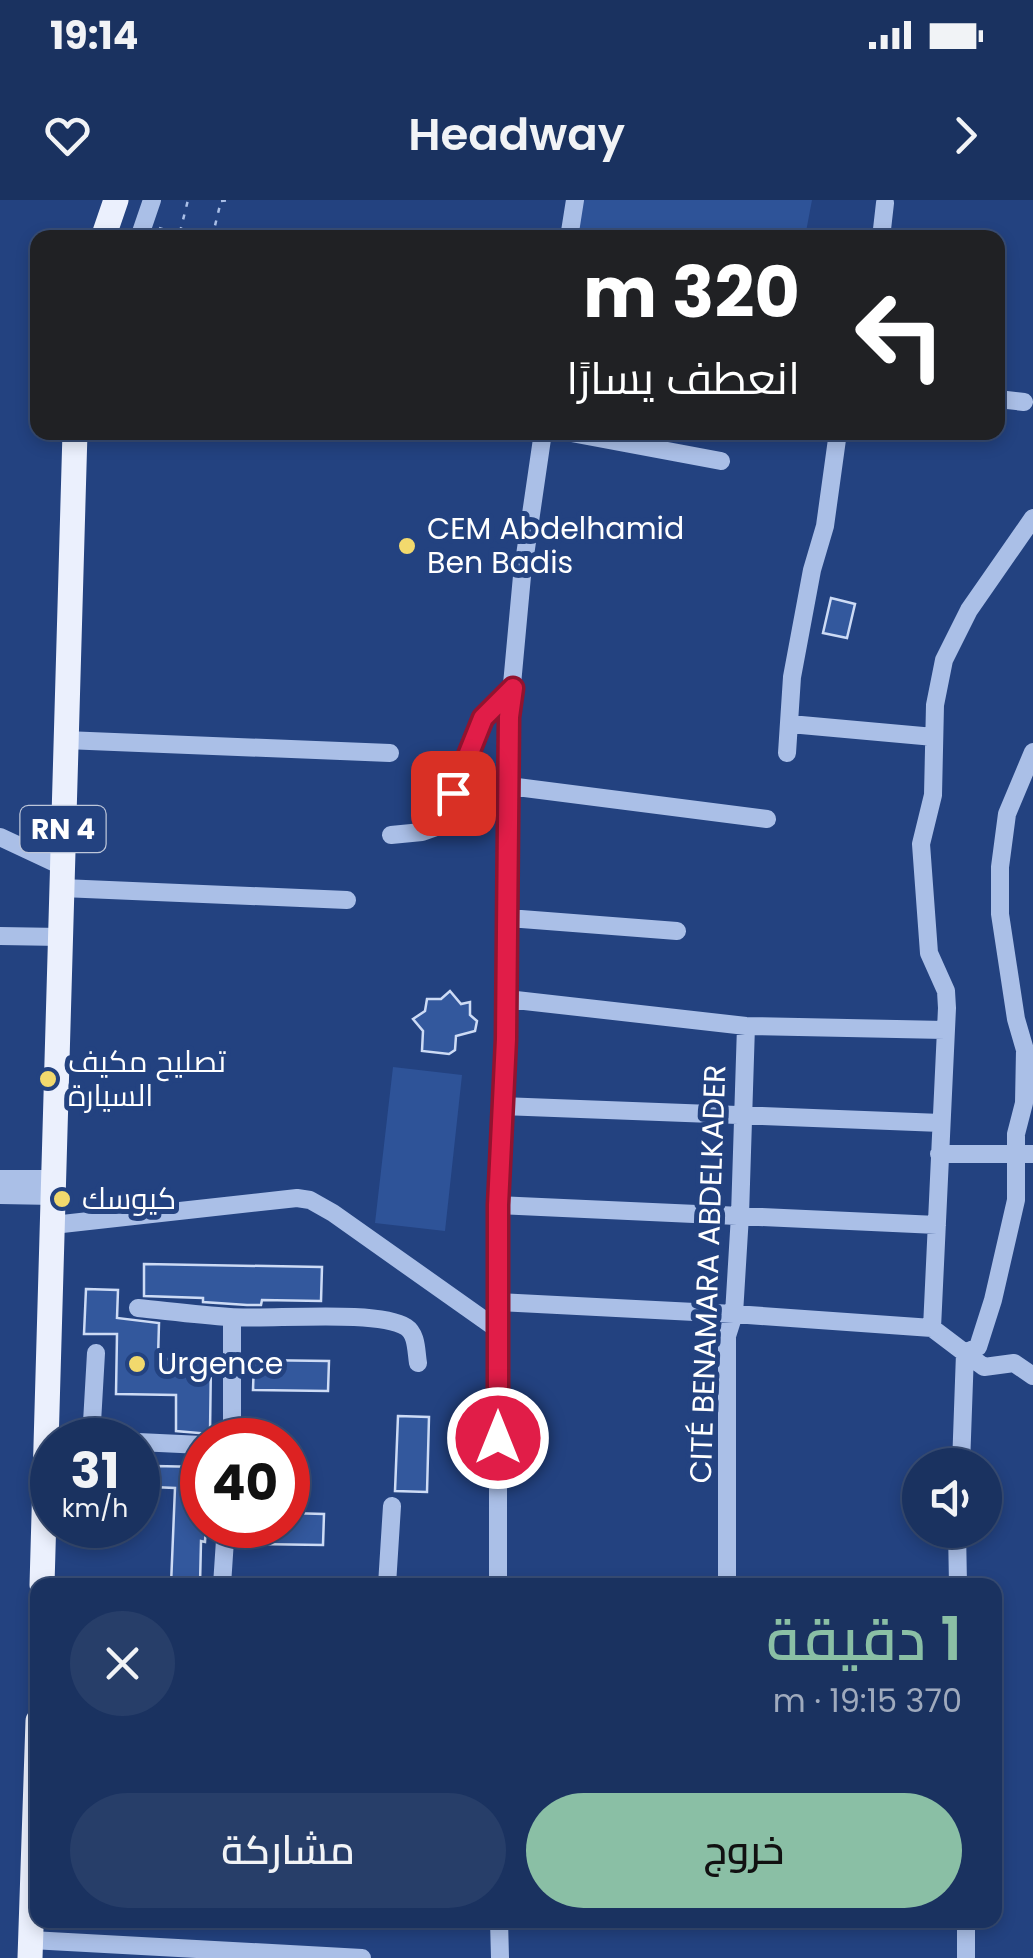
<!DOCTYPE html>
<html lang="ar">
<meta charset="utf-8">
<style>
body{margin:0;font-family:Poppins,Cairo,sans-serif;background:#273e69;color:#f1f3f6;direction:rtl;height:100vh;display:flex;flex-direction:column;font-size:38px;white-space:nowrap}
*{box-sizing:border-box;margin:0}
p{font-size:32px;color:#9faabd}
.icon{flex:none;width:55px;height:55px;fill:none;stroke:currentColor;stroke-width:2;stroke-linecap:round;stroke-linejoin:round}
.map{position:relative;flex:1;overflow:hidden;direction:ltr}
.drawer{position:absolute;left:30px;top:1378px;width:972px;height:350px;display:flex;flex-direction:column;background:#1a3260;border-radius:20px;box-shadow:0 5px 15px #0003,0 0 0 2px #384d75;direction:rtl}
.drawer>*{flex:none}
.guide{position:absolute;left:30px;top:30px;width:975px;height:210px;border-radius:20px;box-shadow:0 5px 15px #0003,0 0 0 2px #384d75;direction:rtl;background:#202124;color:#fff;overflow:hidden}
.fabs{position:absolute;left:902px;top:1248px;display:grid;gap:20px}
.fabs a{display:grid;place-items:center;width:100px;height:100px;border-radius:50%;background:#1a3260;box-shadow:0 5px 15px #0003,0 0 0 2px #384d75;font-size:50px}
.speed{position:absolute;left:30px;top:1218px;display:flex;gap:20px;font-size:50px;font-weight:700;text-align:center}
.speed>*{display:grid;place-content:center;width:130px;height:130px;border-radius:50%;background:#1a3260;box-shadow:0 5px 15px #0003,0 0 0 2px #384d75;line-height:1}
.speed small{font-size:25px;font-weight:400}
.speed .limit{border:15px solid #d22;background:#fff;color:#111}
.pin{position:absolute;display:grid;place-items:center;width:85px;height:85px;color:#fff;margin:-42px;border-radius:20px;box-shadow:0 5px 15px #0006}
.me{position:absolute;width:110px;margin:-55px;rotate:0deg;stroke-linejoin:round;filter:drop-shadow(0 0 8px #0008)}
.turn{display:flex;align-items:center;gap:35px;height:210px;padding:0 40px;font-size:45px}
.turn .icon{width:130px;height:130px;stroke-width:2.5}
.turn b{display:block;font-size:70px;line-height:85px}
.round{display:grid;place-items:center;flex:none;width:105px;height:105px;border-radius:52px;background:#273e69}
.overview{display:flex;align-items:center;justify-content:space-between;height:170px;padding:0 40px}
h1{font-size:60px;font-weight:600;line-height:75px;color:#8abfa5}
.cta{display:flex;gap:20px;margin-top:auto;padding:20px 40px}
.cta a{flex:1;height:115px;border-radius:60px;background:#8abfa5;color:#111;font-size:40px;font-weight:600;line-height:115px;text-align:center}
.cta a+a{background:#273e69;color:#f1f3f6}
.status{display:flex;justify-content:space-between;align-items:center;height:70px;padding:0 50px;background:#1a3260;direction:ltr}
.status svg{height:28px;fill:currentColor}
header{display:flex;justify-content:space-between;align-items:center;height:130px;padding:0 40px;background:#1a3260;font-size:45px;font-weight:600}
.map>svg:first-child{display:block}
.green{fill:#2e5398}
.building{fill:#33589d;stroke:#cddbf5;stroke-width:2.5}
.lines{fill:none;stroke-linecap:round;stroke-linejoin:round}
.path{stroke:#aabfe7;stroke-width:2.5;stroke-dasharray:5 8;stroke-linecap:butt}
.minor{stroke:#aabfe7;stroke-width:18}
.major{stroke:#ebf0fd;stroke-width:25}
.route-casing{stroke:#92132f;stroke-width:25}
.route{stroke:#e11d48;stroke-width:18}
.poi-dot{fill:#f2d96d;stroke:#234280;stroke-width:4}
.labels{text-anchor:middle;stroke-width:10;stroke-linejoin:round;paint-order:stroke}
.shield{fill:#234280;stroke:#bdc6d9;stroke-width:2.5}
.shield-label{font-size:28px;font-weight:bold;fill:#fff}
.poi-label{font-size:30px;fill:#fff;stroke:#234280;text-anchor:start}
.street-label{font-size:30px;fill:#fff;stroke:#234280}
</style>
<div class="status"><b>19:14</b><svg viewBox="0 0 49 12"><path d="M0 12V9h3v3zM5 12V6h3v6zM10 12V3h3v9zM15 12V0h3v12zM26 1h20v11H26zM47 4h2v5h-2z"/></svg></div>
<header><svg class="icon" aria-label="forward" viewBox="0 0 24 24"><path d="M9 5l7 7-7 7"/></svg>Headway<svg class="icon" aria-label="heart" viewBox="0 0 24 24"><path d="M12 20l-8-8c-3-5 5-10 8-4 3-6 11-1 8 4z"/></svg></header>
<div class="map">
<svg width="1033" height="1758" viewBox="0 0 1033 1758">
<rect width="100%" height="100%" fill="#234280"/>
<!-- green -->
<path class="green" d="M 583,0 L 812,0 L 805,37 L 576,38 Z
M 393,867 L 462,875 L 445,1031 L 375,1023 Z"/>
<!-- building -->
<path class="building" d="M 831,398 L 855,404 L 847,438 L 823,433 Z
M 450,791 L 461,804 L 470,802 L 470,815 L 477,821 L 475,831 L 456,836 L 455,850 L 449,854 L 422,851 L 423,831 L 413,819 L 425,811 L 427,799 L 441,799 Z
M 144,1064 L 322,1067 L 321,1101 L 262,1100 L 261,1105 L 247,1105 L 203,1102 L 203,1098 L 144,1096 Z
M 86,1089 L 118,1090 L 117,1118 L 159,1123 L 158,1159 L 211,1159 L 210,1234 L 176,1231 L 176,1195 L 116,1194 L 117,1134 L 84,1134 Z
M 254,1160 L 329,1161 L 328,1191 L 253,1190 Z
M 398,1216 L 429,1217 L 427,1292 L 395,1291 Z
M 154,1266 L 202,1267 L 202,1325 L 206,1325 L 205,1342 L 201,1341 L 200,1385 L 171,1385 L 175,1288 L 153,1287 Z
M 288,1313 L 324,1314 L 323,1345 L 248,1344 L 248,1325 L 288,1325 Z"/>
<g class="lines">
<!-- path -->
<path class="path" d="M 221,1 L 231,0
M 159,28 L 193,38
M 180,32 L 188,0
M 212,38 L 221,1"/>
<!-- minor -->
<path class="minor" d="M 139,38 L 152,0
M 569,38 L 575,0
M 881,38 L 885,3
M 998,199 L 1024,202
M 566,232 L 721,261
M 790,524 L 934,537
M 65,540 L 390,553
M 1033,552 L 1007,614 L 1000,667 L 1000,714 L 1016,819 L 1025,850 L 1024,903 L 1016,934 L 1016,1000 L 993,1100 L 978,1147 L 965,1153 L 984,1167 L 1014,1163 L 1033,1176
M 787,553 L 792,477 L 812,370 L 825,326 L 838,232
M 509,586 L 767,619
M 391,635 L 422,632 L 439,626 L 483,518 L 513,488
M 0,637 L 62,666
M 62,688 L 347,700
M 508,718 L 677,731
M 0,736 L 61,737
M 507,799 L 746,826 L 945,830
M 504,906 L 941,923
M 939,954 L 1033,954
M 0,979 L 54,979
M 0,995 L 54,996
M 498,1005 L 937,1025
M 53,1025 L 297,998 L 310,1000 L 333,1013 L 497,1129
M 497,1102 L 734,1114 L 932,1128 L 965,1153 L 961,1265
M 138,1108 C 168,1111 199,1115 230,1117 C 268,1120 378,1109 406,1127 C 417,1134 416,1151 418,1163
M 932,1128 L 947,808 L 946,791 L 929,753 L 921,644 L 933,595 L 935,505 L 944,460 L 969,410 L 1033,318
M 46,1238 L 94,1240
M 91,1240 L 96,1153
M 232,1240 L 232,1118
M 138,1242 L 202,1245
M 957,1330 L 958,1385
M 222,1385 L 226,1325
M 387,1385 L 392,1306
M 498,1385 L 498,1005 L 506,839 L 509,517 L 522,376 L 543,232
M 727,1385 L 727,1136 L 734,1114 L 740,1015 L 746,826
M 499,1720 L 500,1758
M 966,1720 L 966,1758
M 31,1740 L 362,1758"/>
<!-- major -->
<path class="major" d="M 103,38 L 116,0
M 42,1385 L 75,232
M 30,1758 L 38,1521"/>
</g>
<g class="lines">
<defs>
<path id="route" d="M 453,593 L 483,518 L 513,488 L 509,517 L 506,839 L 498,1005 L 498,1238"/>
</defs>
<!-- route casing -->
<use href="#route" class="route-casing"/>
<!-- route -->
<use href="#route" class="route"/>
</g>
<!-- markers -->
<g class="poi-dot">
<circle cx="407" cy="346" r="10"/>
<circle cx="48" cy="879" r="10"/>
<circle cx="62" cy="999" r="10"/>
<circle cx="137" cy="1164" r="10"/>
</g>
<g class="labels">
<!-- shield labels -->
<rect class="shield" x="20.5" y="606" width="85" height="46" rx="8"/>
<g class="shield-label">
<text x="63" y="639">RN 4</text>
</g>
<!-- poi labels -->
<g class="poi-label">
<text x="427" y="339">CEM Abdelhamid<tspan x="427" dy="34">Ben Badis</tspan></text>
<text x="68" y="872">تصليح مكيف<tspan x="68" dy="34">السيارة</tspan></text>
<text x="82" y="1009">كيوسك</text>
<text x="157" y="1174">Urgence</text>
</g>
<!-- street labels -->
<g class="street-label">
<text transform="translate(708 1074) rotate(-88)" y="10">CITÉ BENAMARA ABDELKADER</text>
</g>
</g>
</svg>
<div class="fabs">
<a><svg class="icon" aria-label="sound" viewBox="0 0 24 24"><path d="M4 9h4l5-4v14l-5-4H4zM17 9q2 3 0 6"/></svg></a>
</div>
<div class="speed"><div>31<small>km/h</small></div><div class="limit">40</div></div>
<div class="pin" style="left:453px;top:593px;background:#d93025"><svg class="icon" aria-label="arrive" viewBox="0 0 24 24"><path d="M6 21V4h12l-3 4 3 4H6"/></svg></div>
<svg class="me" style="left:498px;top:1238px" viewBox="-20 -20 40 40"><circle r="17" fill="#e11d48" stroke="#fff" stroke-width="3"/><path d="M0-11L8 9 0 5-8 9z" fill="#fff"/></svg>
<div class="guide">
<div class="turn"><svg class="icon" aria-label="left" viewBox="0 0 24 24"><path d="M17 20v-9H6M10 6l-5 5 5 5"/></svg><div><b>320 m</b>انعطف يسارًا</div></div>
</div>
<section class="drawer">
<div class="overview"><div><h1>1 دقيقة</h1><p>370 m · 19:15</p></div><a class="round"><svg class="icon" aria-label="close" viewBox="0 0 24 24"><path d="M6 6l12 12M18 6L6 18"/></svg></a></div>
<div class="cta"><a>خروج</a><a>مشاركة</a></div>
</section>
</div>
